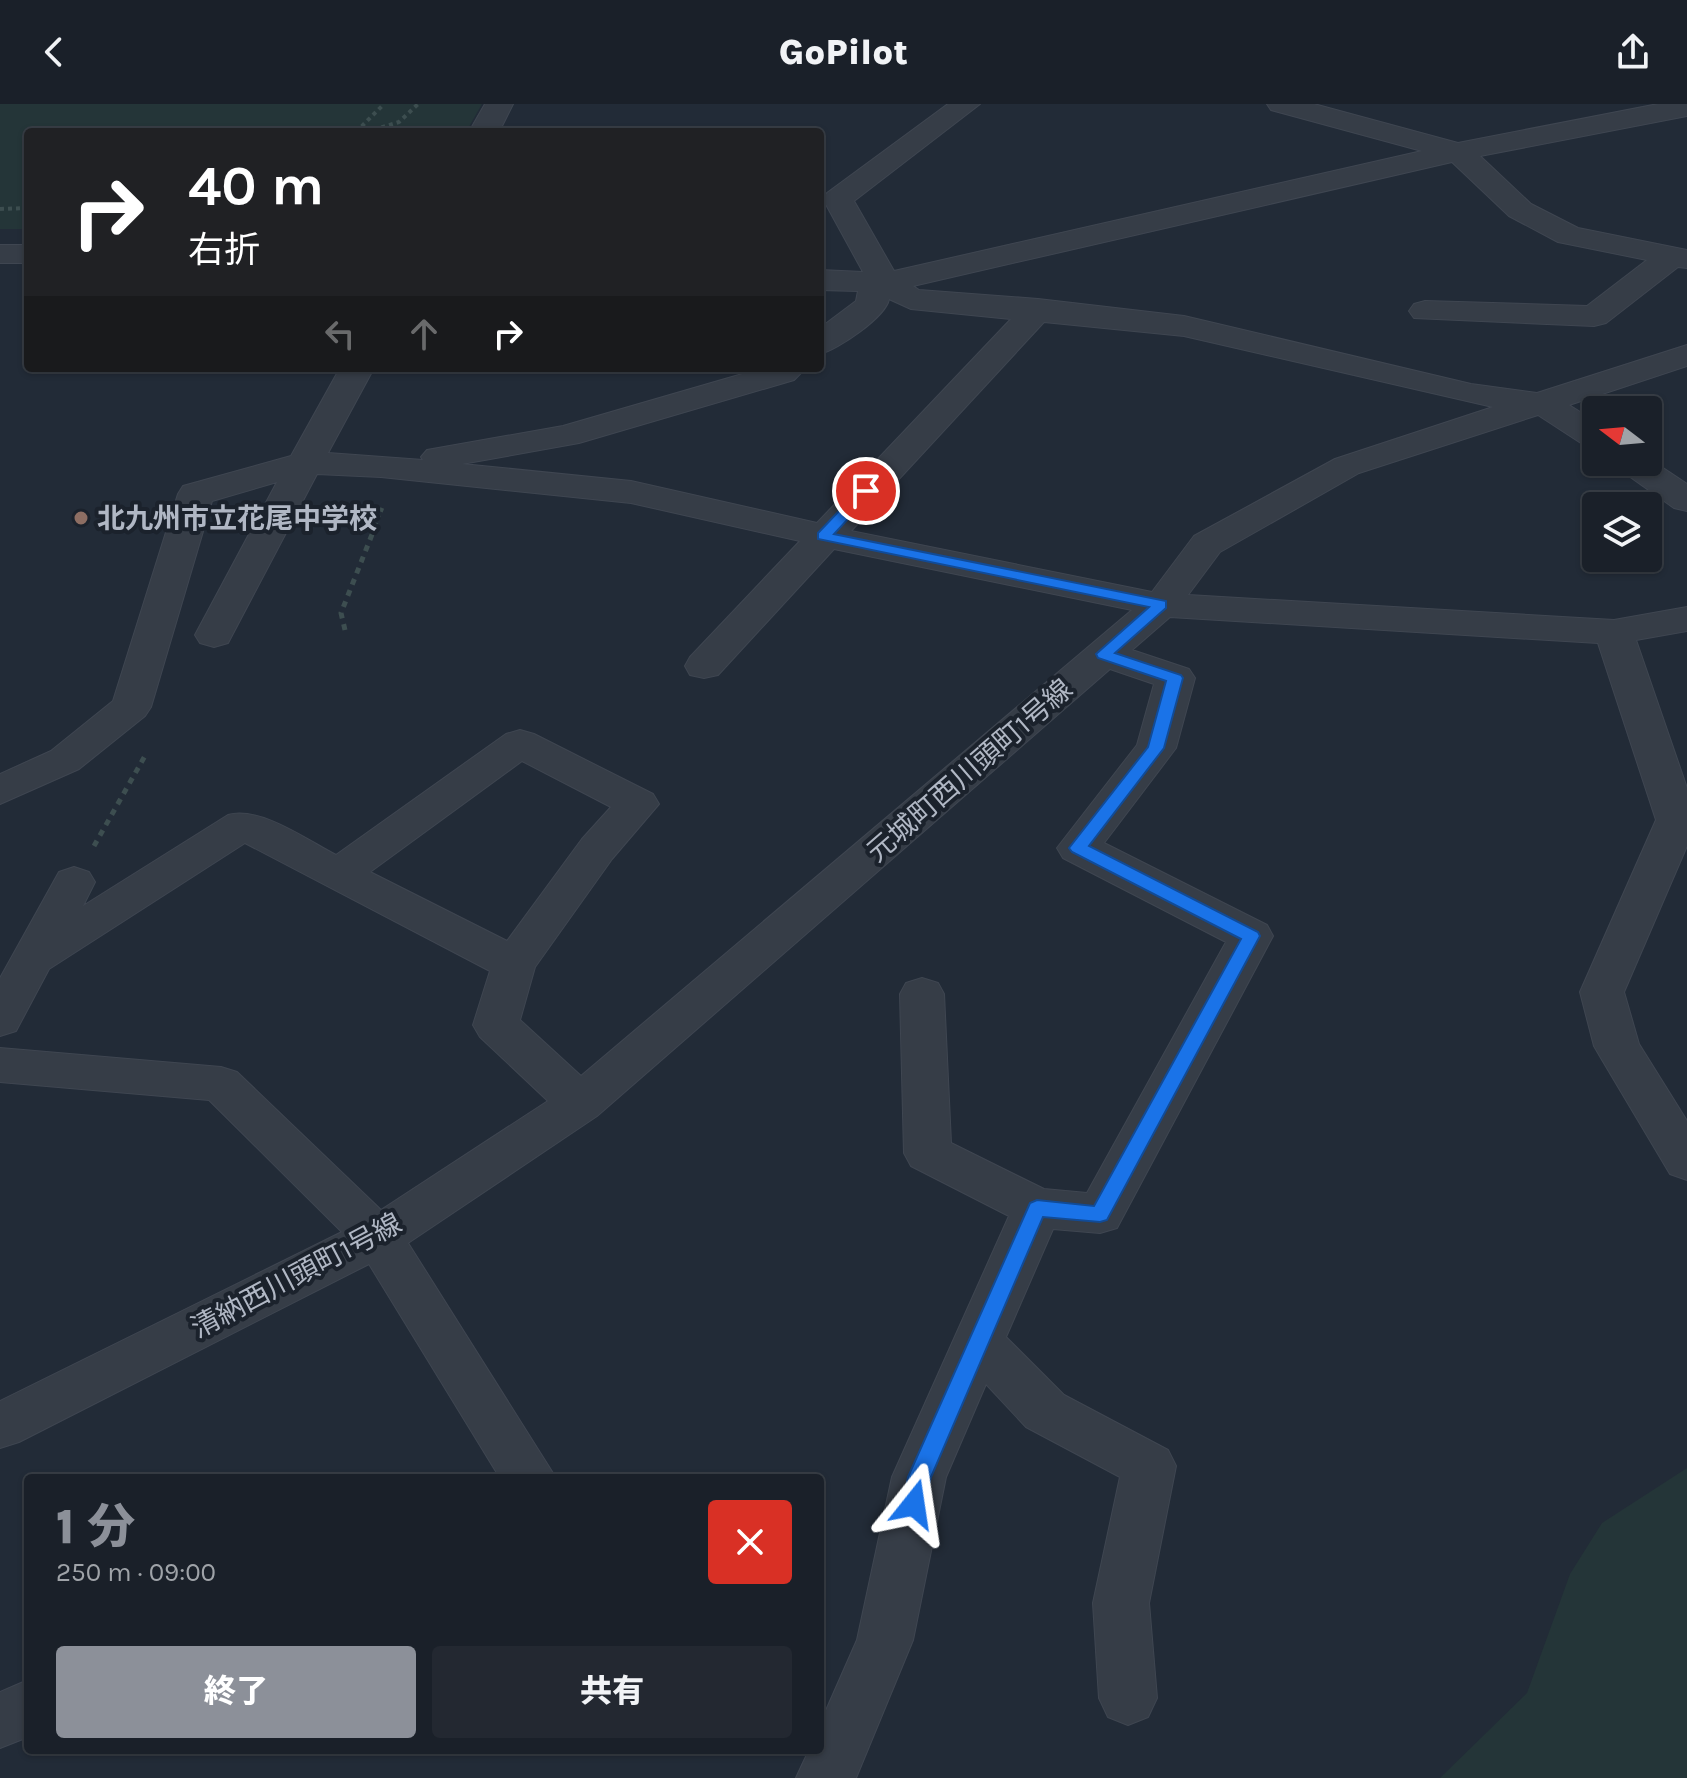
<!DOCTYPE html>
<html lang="ja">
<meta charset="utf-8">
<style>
body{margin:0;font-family:Karla,"Noto Sans JP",sans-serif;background:#232831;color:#f1f3f6;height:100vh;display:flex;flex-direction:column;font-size:30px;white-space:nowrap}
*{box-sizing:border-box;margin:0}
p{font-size:26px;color:#9fa3a8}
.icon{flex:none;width:44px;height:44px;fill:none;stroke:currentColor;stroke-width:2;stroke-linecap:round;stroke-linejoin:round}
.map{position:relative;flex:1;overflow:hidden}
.details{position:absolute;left:24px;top:1370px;width:800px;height:280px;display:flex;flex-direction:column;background:#1a2029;border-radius:8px;box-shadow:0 2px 6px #0004,0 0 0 2px #383e46}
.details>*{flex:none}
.guide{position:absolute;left:24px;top:24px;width:800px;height:244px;border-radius:8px;box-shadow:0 2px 6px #0004,0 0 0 2px #383e46;background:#202124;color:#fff;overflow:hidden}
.needle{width:52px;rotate:286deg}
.tools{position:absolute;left:1582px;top:292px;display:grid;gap:16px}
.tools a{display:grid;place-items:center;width:80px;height:80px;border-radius:8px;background:#1a2029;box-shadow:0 2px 6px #0004,0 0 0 2px #383e46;font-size:40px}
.pin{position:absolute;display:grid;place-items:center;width:68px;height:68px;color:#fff;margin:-34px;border:4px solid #fff;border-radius:50%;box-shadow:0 2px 8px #0007}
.me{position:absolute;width:88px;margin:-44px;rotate:15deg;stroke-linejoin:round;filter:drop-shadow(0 0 6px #0008)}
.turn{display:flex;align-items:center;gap:28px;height:168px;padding:0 32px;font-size:36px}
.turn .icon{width:104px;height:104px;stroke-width:2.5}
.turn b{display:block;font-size:56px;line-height:68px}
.lanes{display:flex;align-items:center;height:76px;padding:0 32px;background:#0003;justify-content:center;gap:40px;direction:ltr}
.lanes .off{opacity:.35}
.round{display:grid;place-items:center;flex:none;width:84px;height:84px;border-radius:8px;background:#232831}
.headline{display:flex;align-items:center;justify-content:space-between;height:136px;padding:0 32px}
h1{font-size:48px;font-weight:800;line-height:60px;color:#8c9099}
.button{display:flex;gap:16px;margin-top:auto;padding:16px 32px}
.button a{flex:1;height:92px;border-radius:8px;background:#8c9099;color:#fff;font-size:32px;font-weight:800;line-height:92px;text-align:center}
.button a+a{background:#232831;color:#f1f3f6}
header{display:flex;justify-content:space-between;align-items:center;height:104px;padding:0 32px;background:#1a2029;font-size:36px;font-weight:800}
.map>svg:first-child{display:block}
.green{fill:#243538}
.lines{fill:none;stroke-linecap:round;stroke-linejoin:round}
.minor-casing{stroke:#3f4651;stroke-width:2}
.path-far1{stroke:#3d4e50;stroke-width:4;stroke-dasharray:4 4;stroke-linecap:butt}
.path{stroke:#3d4e50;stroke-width:5;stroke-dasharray:6 6;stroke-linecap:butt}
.minor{fill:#363d47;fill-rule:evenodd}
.route{fill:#1a73e8;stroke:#114b97;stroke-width:2}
.education-dot{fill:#8d6e63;stroke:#1b222c;stroke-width:3}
.labels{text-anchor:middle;stroke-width:8;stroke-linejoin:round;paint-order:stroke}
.poi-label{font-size:28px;font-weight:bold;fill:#b0b7c4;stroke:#1b222c;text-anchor:start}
.street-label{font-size:28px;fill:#b0b7c4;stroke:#1b222c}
</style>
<header><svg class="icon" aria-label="back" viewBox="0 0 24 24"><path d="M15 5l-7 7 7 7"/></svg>GoPilot<svg class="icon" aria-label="share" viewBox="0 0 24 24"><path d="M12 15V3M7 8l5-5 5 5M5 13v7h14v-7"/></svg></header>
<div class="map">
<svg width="1687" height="1674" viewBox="0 0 1687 1674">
<rect width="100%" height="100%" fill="#222b37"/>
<!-- green -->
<path class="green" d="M 0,0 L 482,0 L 466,28 L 28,28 L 28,125 L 0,125 Z
M 1687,1364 L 1687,1674 L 1440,1674 L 1527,1589 L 1570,1470 L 1602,1419 Z"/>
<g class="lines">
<defs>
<path id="minor" d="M 485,0 L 513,0 L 499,28 L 469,28 Z
M 948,0 L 980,0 L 854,97 L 894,167 L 1422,47 L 1271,6 L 1267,0 L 1314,0 L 1458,39 L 1658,0 L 1687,0 L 1687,12 L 1480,52 L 1531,100 L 1578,124 L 1687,146 L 1687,164 L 1678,163 L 1606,219 L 1594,222 L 1414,214 L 1409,207 L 1414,200 L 1425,197 L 1587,202 L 1647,156 L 1558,138 L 1509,112 L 1452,58 L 913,182 L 919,186 L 1038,195 L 1184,212 L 1471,280 L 1537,289 L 1687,241 L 1687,262 L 1569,301 L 1596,318 L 1596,344 L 1584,341 L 1538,311 L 1359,369 L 1220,448 L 1188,491 L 1614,516 L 1687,503 L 1687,527 L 1636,536 L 1687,684 L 1687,742 L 1624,888 L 1639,940 L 1687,1017 L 1687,1076 L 1670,1070 L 1601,954 L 1594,942 L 1580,888 L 1656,716 L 1598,539 L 1170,513 L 1132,546 L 1189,565 L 1195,574 L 1176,644 L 1104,739 L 1267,821 L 1273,832 L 1117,1124 L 1100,1129 L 1053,1125 L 1006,1233 L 1064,1291 L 1168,1346 L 1176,1362 L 1149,1499 L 1157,1594 L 1148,1613 L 1128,1621 L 1108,1613 L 1099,1594 L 1093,1499 L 1120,1373 L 1026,1323 L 986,1280 L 946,1373 L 913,1536 L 856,1674 L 796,1674 L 809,1646 L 820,1646 L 820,1620 L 857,1536 L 892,1373 L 1009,1112 L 911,1062 L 904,1049 L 900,890 L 906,879 L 922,874 L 938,879 L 944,890 L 951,1039 L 1044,1085 L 1087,1089 L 1226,838 L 1063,754 L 1057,744 L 1137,641 L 1154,580 L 1110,565 L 597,1012 L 408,1139 L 556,1374 L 500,1374 L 369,1160 L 19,1338 L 0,1344 L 0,1297 L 342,1128 L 209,996 L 0,978 L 0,944 L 221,963 L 237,968 L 381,1106 L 548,997 L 480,933 L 473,921 L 490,867 L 245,739 L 49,865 L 16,927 L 0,932 L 0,874 L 59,768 L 74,763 L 89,768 L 95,778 L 83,802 L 228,711 C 260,702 307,736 336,751 L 506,630 L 520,626 L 534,630 L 653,690 L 659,700 L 612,755 L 535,863 L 520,916 L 581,972 L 1132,506 L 834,445 L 718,571 L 704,574 L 690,571 L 685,562 L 690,553 L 800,437 L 631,399 L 381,373 L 317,370 L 228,539 L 214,543 L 200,539 L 195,531 L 277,378 L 212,397 L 151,603 L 145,612 L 79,665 L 0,700 L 0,670 L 51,647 L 113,597 L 178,390 L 183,382 L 291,352 L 340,264 L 374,264 L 328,349 L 423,356 L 421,353 L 427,346 L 563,322 L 763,264 L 806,264 L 794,276 L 579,339 L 462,360 L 631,377 L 817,419 L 1011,215 L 911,205 L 889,195 C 886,213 837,246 820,250 L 820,224 L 856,197 L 858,187 L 820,186 L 820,166 L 863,168 L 823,95 L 827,89 ZM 1044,218 L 1184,232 L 1493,303 L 1335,355 L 1194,432 L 1152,488 L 851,427 ZM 522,657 L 611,703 L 582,735 L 507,837 L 370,768 Z
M 0,141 L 28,141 L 28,159 L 0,159 Z
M 1648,354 L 1687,380 L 1687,407 L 1674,404 L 1619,365 L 1613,358 L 1648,358 Z
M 28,1576 L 28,1633 L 0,1644 L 0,1588 Z"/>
</defs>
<!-- minor casing -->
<use href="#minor" class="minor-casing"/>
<!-- path-far1 -->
<path class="path-far1" d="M 356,28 L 384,0
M 366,28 L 399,18 L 418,0
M 0,105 L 28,104
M 372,430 L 383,402"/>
<!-- path -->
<path class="path" d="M 345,526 L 341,509 L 373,428
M 94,742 L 146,650"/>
<!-- minor -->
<use href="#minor" class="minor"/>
</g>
<!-- route -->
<path class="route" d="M 866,383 L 874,387 L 834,430 L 1166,497 L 1166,504 L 1115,549 L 1181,571 L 1183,574 L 1164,644 L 1089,742 L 1258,828 L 1260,832 L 1107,1116 L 1100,1118 L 1043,1113 L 931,1373 L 922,1407 L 914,1410 L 906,1407 L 903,1400 L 908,1373 L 1030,1099 L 1037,1096 L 1094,1102 L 1241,835 L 1072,748 L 1069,744 L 1148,643 L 1166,577 L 1098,554 L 1096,550 L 1149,503 L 818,435 L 818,429 L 861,384 Z"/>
<!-- markers -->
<circle class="education-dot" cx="81" cy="414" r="8"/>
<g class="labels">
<!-- poi labels -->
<g class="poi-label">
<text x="97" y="424">北九州市立花尾中学校</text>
</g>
<!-- street labels -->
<g class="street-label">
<text transform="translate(969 666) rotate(-41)" y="10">元城町西川頭町1号線</text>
<text transform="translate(296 1171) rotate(-28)" y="10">清納西川頭町1号線</text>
</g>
</g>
</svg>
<div class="tools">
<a><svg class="needle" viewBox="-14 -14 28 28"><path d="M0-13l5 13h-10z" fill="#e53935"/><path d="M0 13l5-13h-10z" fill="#9fa3a8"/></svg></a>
<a><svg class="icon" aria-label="layers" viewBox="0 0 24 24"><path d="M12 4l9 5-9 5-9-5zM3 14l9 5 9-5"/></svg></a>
</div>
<div class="pin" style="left:866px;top:387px;background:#d93025"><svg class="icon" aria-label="arrive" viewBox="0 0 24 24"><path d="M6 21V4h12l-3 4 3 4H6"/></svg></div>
<svg class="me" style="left:914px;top:1400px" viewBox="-20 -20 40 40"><path d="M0-17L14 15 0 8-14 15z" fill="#1a73e8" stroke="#fff" stroke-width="4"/></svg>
<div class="guide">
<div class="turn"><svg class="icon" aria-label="right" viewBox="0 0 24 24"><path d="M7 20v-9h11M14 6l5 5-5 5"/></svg><div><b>40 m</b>右折</div></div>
<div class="lanes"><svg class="icon off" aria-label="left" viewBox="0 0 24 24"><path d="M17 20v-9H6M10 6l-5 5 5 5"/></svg><svg class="icon off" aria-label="ahead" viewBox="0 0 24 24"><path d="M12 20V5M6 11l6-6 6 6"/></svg><svg class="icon" aria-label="right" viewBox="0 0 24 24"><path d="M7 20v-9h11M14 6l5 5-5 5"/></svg></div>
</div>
<section class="details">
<div class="headline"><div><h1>1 分</h1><p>250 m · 09:00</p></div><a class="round" style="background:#d93025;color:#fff"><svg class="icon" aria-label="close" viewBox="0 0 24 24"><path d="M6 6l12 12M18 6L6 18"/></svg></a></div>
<div class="button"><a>終了</a><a>共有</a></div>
</section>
</div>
